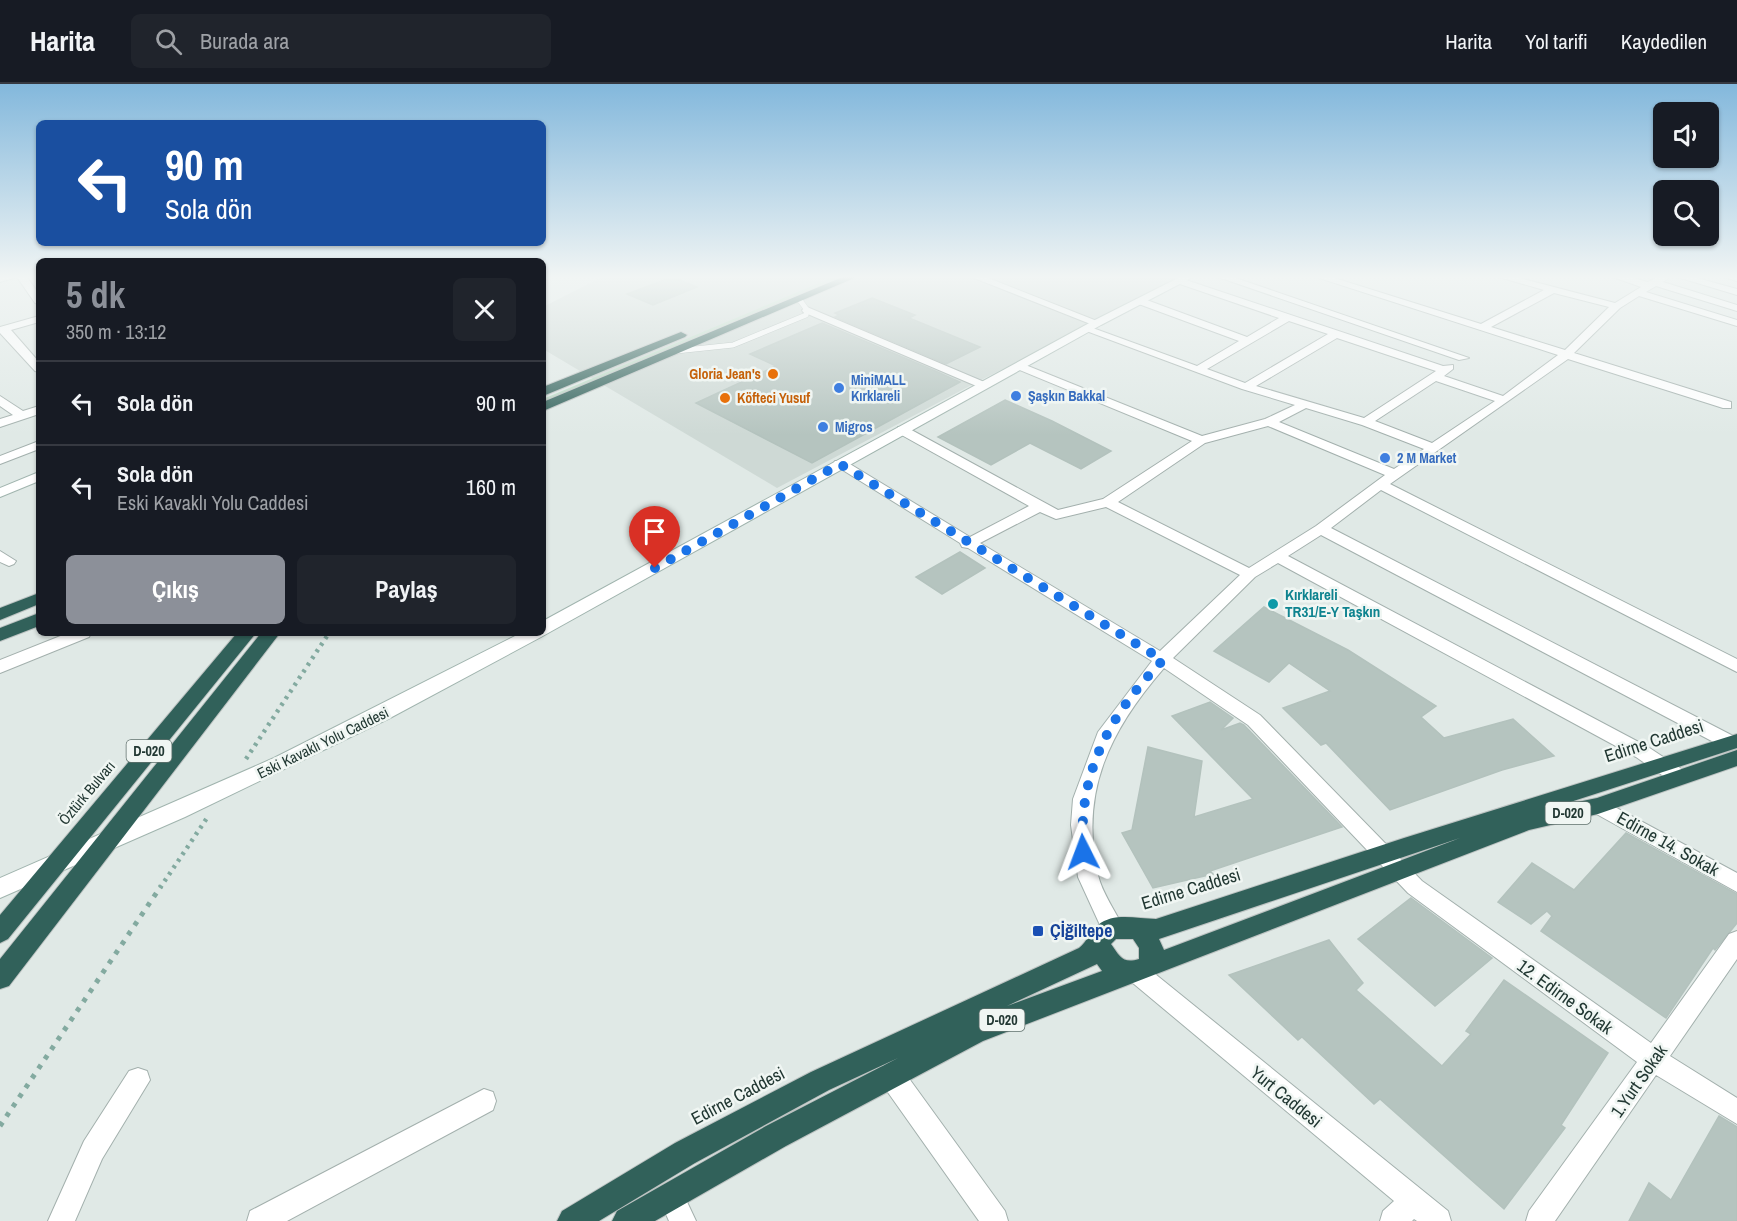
<!DOCTYPE html>
<html lang="tr">
<meta charset="utf-8">
<style>
body{margin:0;font-family:"Archivo Narrow",sans-serif;background:#20242c;color:#f1f3f6;height:100vh;display:flex;flex-direction:column;font-size:22px;white-space:nowrap}
*{box-sizing:border-box;margin:0}
p{font-size:20px;color:#9ea1a6}
.icon{flex:none;width:33px;height:33px;fill:none;stroke:currentColor;stroke-width:2;stroke-linecap:round;stroke-linejoin:round}
.map{position:relative;flex:1;overflow:hidden}
.sheet{position:absolute;left:36px;top:174px;width:510px;height:378px;display:flex;flex-direction:column;background:#171b24;border-radius:9px;box-shadow:0 2px 4px #0004}
.sheet>*{flex:none}
.top-card{position:absolute;left:36px;top:36px;width:510px;height:126px;border-radius:9px;box-shadow:0 2px 4px #0004;background:#1a4fa0;color:#fff;overflow:hidden}
.tools{position:absolute;left:1653px;top:18px;display:grid;gap:12px}
.tools a{display:grid;place-items:center;width:66px;height:66px;border-radius:9px;background:#171b24;box-shadow:0 2px 4px #0004;font-size:30px}
.pin{position:absolute;display:grid;place-items:center;width:51px;height:51px;color:#fff;margin:-62px -26px;border-radius:50% 50% 50% 0;rotate:-45deg;box-shadow:0 0 6px #0007}
.pin .icon{rotate:45deg}
.me{position:absolute;width:66px;margin:-33px;rotate:357deg;stroke-linejoin:round;filter:drop-shadow(0 0 4px #0008)}
.turn{display:flex;align-items:center;gap:21px;height:126px;padding:0 30px;font-size:27px}
.turn .icon{width:78px;height:78px;stroke-width:2.5}
.turn b{display:block;font-size:42px;line-height:51px}
.round{display:grid;place-items:center;flex:none;width:63px;height:63px;border-radius:9px;background:#20242c}
.headline{display:flex;align-items:center;justify-content:space-between;height:102px;padding:0 30px}
h1{font-size:36px;font-weight:700;line-height:45px;color:#8c9099}
.cta{display:flex;gap:12px;margin-top:auto;padding:12px 30px}
.cta a{flex:1;height:69px;border-radius:9px;background:#8c9099;color:#fff;font-size:24px;font-weight:700;line-height:69px;text-align:center}
.cta a+a{background:#20242c;color:#f1f3f6}
ul{padding:0;list-style:none}
li{display:flex;align-items:center;gap:18px;height:84px;padding:0 30px;border-top:2px solid #363941}
li div{flex:1}
li b{display:block;font-size:22px}
li em{font-style:normal}
header{display:flex;align-items:center;gap:36px;box-sizing:border-box;height:84px;padding:0 30px;background:#171b24;border-bottom:2px solid #363941}
header strong{font-size:28px}
nav{display:flex;gap:33px;margin-inline-start:auto;font-size:21px}
.search{width:420px;height:54px;background:#20242c;display:flex;align-items:center;gap:15px;box-sizing:border-box;padding:0 21px;border-radius:9px;color:#9ea1a6;font-size:22px}
.map>svg:first-child{display:block}
.built{fill:#ced9d5}
.green{fill:#bad9c4}
.building{fill:#b5c4bf;stroke:#b3c2bd;stroke-width:1.5}
.lines{fill:none;stroke-linecap:round;stroke-linejoin:round}
.lane-casing{stroke:#a3b0ad;stroke-width:6}
.street-casing{stroke:#a3b0ad;stroke-width:2}
.secondary-casing{stroke:#a0b4ae;stroke-width:2}
.highway-casing{stroke:#bdc3c2;stroke-width:2}
.path-far1{stroke:#83aaa0;stroke-width:4.5;stroke-dasharray:3 5;stroke-linecap:butt}
.path{stroke:#83aaa0;stroke-width:5;stroke-dasharray:4.5 7;stroke-linecap:butt}
.lane{stroke:#fff;stroke-width:5}
.street{fill:#fff;fill-rule:evenodd}
.secondary{fill:#fff;fill-rule:evenodd}
.highway{fill:#31615a;fill-rule:evenodd}
.route{stroke:#1a73e8;stroke-width:10;stroke-dasharray:0 18}
.food-dot{fill:#e8710a;stroke:#f0f6f3;stroke-width:2}
.shop-dot{fill:#3f7fe0;stroke:#f0f6f3;stroke-width:2}
.culture-dot{fill:#0f9aa8;stroke:#f0f6f3;stroke-width:2}
.transit-dot{fill:#1a4fb4;stroke:#f0f6f3;stroke-width:2}
.labels{text-anchor:middle;stroke-width:5;stroke-linejoin:round;paint-order:stroke}
.far-food-label{font-size:14px;font-weight:bold;fill:#c56008;stroke:#f0f6f3;text-anchor:end}
.far-shop-label{font-size:14px;font-weight:bold;fill:#366cbe;stroke:#f0f6f3;text-anchor:start}
.shield{fill:#f0f6f3;stroke:#60716d;stroke-width:1.5}
.shield-label{font-size:14px;font-weight:bold;fill:#223833}
.culture-label{font-size:15px;font-weight:bold;fill:#0d838f;stroke:#f0f6f3;text-anchor:start}
.street-label{font-size:15px;fill:#223833;stroke:#f0f6f3}
.near-street-label{font-size:18px;fill:#223833;stroke:#f0f6f3}
.near-transit-label{font-size:18px;font-weight:bold;fill:#164399;stroke:#f0f6f3;text-anchor:start}
</style>
<header>
<strong>Harita</strong>
<div class="search"><svg class="icon" aria-label="search" viewBox="0 0 24 24"><circle cx="10" cy="10" r="6"/><path d="M15 15l6 6"/></svg>Burada ara</div>
<nav><a>Harita</a><a>Yol tarifi</a><a>Kaydedilen</a></nav>
</header>
<div class="map">
<svg width="1737" height="1137" viewBox="0 0 1737 1137">
<rect width="100%" height="100%" fill="#e0e9e6"/>
<!-- built -->
<path class="built" d="M 604,192 L 1190,192 L 981,296 L 777,404 L 543,265 L 543,223 Z"/>
<!-- green -->
<path class="green" d="M 836,192 L 844,192 L 543,319 L 543,315 Z"/>
<!-- building -->
<path class="building" d="M 672,193 L 697,203 L 653,221 L 627,210 Z
M 872,214 L 915,231 L 909,234 L 980,263 L 946,280 L 835,233 L 839,231 L 835,229 Z
M 822,239 L 933,286 L 960,298 L 812,379 L 696,319 L 776,282 L 750,270 Z
M 1005,316 L 1052,337 L 1111,367 L 1081,385 L 1030,359 L 991,381 L 938,353 Z
M 960,468 L 985,484 L 942,510 L 916,493 Z
M 1264,523 L 1348,566 L 1436,622 L 1421,633 L 1444,654 L 1513,635 L 1554,672 L 1502,686 L 1390,726 L 1326,659 L 1321,661 L 1283,624 L 1330,607 L 1289,579 L 1269,598 L 1214,567 Z
M 1210,618 L 1233,634 L 1221,646 L 1240,639 L 1244,641 L 1342,743 L 1210,787 L 1213,790 L 1153,804 L 1122,749 L 1132,746 L 1148,663 L 1202,677 L 1194,733 L 1253,715 L 1172,632 Z
M 1626,749 L 1737,810 L 1737,839 L 1715,866 L 1713,864 L 1666,934 L 1541,847 L 1552,832 L 1547,827 L 1531,840 L 1498,818 L 1532,779 L 1574,806 Z
M 1411,814 L 1492,874 L 1435,922 L 1358,855 Z
M 1329,856 L 1363,899 L 1356,906 L 1442,982 L 1471,950 L 1466,947 L 1504,896 L 1608,969 L 1561,1041 L 1565,1044 L 1504,1125 L 1380,1015 L 1374,1020 L 1302,953 L 1298,956 L 1229,891 Z
M 1719,1032 L 1737,1043 L 1737,1137 L 1629,1137 L 1649,1099 L 1671,1116 Z"/>
<g class="lines">
<defs>
<path id="lane" d="M 676,267 L 733,261 L 806,231 L 807,226 L 799,215"/>
<path id="street" d="M 0,192 L 26,192 L 39,210 L 39,220 L 35,219 L 17,193 L 0,198 Z
M 969,192 L 983,192 L 1102,239 L 1093,241 Z
M 1215,192 L 1230,192 L 1469,274 L 1459,276 Z
M 1313,192 L 1328,192 L 1481,240 L 1544,206 L 1495,192 L 1512,192 L 1615,219 L 1641,203 L 1610,192 L 1626,192 L 1648,198 L 1659,192 L 1671,192 L 1663,198 L 1737,221 L 1737,227 L 1656,202 L 1646,208 L 1737,236 L 1737,242 L 1639,212 L 1620,224 L 1574,269 L 1731,318 L 1731,324 L 1723,324 L 1568,275 L 1390,400 L 1737,575 L 1737,588 L 1381,406 L 1331,444 L 1737,654 L 1737,664 L 1725,664 L 1321,451 L 1288,472 L 1648,663 L 1686,688 L 1688,693 L 1686,698 L 1679,700 L 1672,698 L 1636,673 L 1278,479 L 1255,493 L 1173,574 L 1260,631 L 1422,797 L 1651,959 L 1729,850 L 1737,847 L 1737,875 L 1670,972 L 1737,1014 L 1737,1040 L 1656,991 L 1555,1137 L 1526,1137 L 1529,1127 L 1637,978 L 1408,809 L 1248,641 L 1164,584 C 1110,646 1079,708 1098,791 C 1102,809 1116,828 1124,845 L 1121,852 L 1113,855 L 1105,852 L 1078,793 L 1071,741 L 1073,715 L 1098,648 L 1152,577 L 968,464 L 962,463 L 960,459 L 833,380 L 835,377 L 845,377 L 970,453 L 1029,422 L 898,349 L 898,343 L 906,343 L 1058,426 L 1103,415 L 1192,357 L 1015,284 L 1015,280 L 1023,280 L 1202,352 L 1265,335 L 1295,321 L 1242,305 L 1081,245 L 1090,243 L 1197,282 L 1239,257 L 1136,219 L 1136,215 L 1144,215 L 1247,253 L 1279,234 L 1177,199 L 1175,197 L 1180,194 L 1443,282 L 1453,281 L 1453,285 L 1444,292 L 1503,312 L 1558,271 ZM 1554,209 L 1609,223 L 1565,266 L 1491,243 ZM 1289,237 L 1328,250 L 1245,299 L 1207,285 ZM 1337,254 L 1436,287 L 1364,334 L 1256,302 ZM 1436,297 L 1495,317 L 1432,359 L 1375,337 ZM 1306,324 L 1362,341 L 1424,365 L 1394,385 L 1279,338 ZM 1268,342 L 1385,391 L 1316,442 L 1249,484 L 1118,418 L 1205,359 ZM 1106,423 L 1240,491 L 1160,567 L 980,459 L 1040,428 L 1056,435 Z
M 1674,192 L 1690,192 L 1737,205 L 1737,211 Z
M 1725,192 L 1737,192 L 1737,197 L 1727,194 Z
M 807,223 L 989,300 L 991,302 L 981,304 L 803,228 L 802,226 Z
M 39,232 L 39,238 L 11,246 L 39,278 L 39,288 L 35,287 L 0,249 L 0,243 Z
M 0,312 L 23,327 L 39,322 L 39,330 L 0,343 L 0,335 L 13,331 L 0,322 Z
M 39,357 L 39,365 L 0,380 L 0,372 Z
M 0,467 L 16,477 L 14,480 L 9,482 L 0,478 Z
M 68,549 L 91,549 L 89,553 L 0,589 L 0,576 Z
M 1598,714 L 1737,789 L 1737,808 L 1591,727 L 1588,722 L 1591,717 Z
M 1136,878 L 1144,881 L 1448,1127 L 1451,1137 L 1417,1137 L 1414,1135 L 1412,1137 L 1380,1137 L 1383,1127 L 1394,1117 L 1128,895 L 1125,888 L 1128,881 Z
M 891,979 L 900,982 L 1005,1127 L 1008,1137 L 979,1137 L 882,1000 L 879,991 L 882,982 Z
M 138,984 L 147,987 L 150,996 L 102,1075 L 75,1137 L 48,1137 L 84,1057 L 129,987 Z
M 484,1005 L 493,1008 L 496,1017 L 493,1026 L 287,1137 L 247,1137 L 250,1127 Z
M 671,1099 L 680,1103 L 696,1137 L 669,1137 L 658,1112 L 662,1103 Z"/>
<path id="secondary" d="M 543,192 L 552,192 L 543,197 Z
M 1182,192 L 1195,192 L 1101,241 L 541,553 L 390,634 L 185,733 L 0,814 L 0,794 L 274,674 L 521,549 L 543,549 L 543,537 L 1093,237 Z
M 39,388 L 39,397 L 0,413 L 0,404 Z"/>
<path id="highway" d="M 845,192 L 859,192 L 543,327 L 543,318 Z
M 681,248 L 687,251 L 685,253 L 543,312 L 543,303 Z
M 39,509 L 39,520 L 0,536 L 0,524 Z
M 39,529 L 39,542 L 0,557 L 0,544 Z
M 237,549 L 256,549 L 8,855 L 0,859 L 0,831 Z
M 261,549 L 280,549 L 9,902 L 0,905 L 0,875 Z
M 1737,650 L 1737,664 L 1558,722 L 1597,714 L 1737,666 L 1737,682 L 1598,730 L 1529,746 L 983,957 L 786,1062 L 655,1137 L 612,1137 L 617,1127 L 766,1042 L 898,974 L 829,1006 L 695,1079 L 599,1137 L 557,1137 L 562,1127 L 675,1059 L 811,988 L 1079,864 C 1087,858 1090,847 1098,841 C 1114,828 1137,835 1156,835 L 1404,754 ZM 1460,754 L 1164,866 L 1159,855 ZM 1116,855 L 1133,855 L 1139,864 L 1139,875 C 1123,880 1120,873 1111,860 ZM 1097,880 L 1102,887 L 1007,922 Z"/>
</defs>
<!-- lane casing -->
<use href="#lane" class="lane-casing"/>
<!-- street casing -->
<use href="#street" class="street-casing"/>
<!-- secondary casing -->
<use href="#secondary" class="secondary-casing"/>
<!-- highway casing -->
<use href="#highway" class="highway-casing"/>
<!-- path-far1 -->
<path class="path-far1" d="M 246,675 L 329,549
M 160,804 L 207,734"/>
<!-- path -->
<path class="path" d="M 0,1042 L 161,802"/>
<!-- lane -->
<use href="#lane" class="lane"/>
<!-- street -->
<use href="#street" class="street"/>
<!-- secondary -->
<use href="#secondary" class="secondary"/>
<!-- highway -->
<use href="#highway" class="highway"/>
</g>
<!-- sky -->
<linearGradient id="sky" x2="0" y2="1"><stop stop-color="#83b8dc"/><stop offset="0.55" stop-color="#f1f5f4"/><stop offset="1" stop-color="#f1f5f4" stop-opacity="0"/></linearGradient>
<rect width="1737" height="351" fill="url(#sky)"/>
<g class="lines">
<!-- route -->
<path class="route" d="M 655,484 L 840,380 L 1163,576 C 1109,632 1078,688 1083,768"/>
</g>
<!-- markers -->
<g class="food-dot">
<circle cx="773" cy="290" r="6"/>
<circle cx="725" cy="314" r="6"/>
</g>
<g class="shop-dot">
<circle cx="839" cy="304" r="6"/>
<circle cx="1016" cy="312" r="6"/>
<circle cx="823" cy="343" r="6"/>
<circle cx="1385" cy="374" r="6"/>
</g>
<circle class="culture-dot" cx="1273" cy="520" r="6"/>
<rect class="transit-dot" x="1032" y="841" width="12" height="12" rx="3"/>
<g class="labels">
<!-- far-food labels -->
<g class="far-food-label">
<text x="761" y="295">Gloria Jean's</text>
<text x="737" y="319" text-anchor="start">Köfteci Yusuf</text>
</g>
<!-- far-shop labels -->
<g class="far-shop-label">
<text x="851" y="301">MiniMALL<tspan x="851" dy="16">Kırklareli</tspan></text>
<text x="1028" y="317">Şaşkın Bakkal</text>
<text x="835" y="348">Migros</text>
<text x="1397" y="379">2 M Market</text>
</g>
<!-- shield labels -->
<g class="shield">
<rect x="126.5" y="656" width="45" height="22" rx="4.5"/>
<rect x="1545.5" y="718" width="45" height="22" rx="4.5"/>
<rect x="979.5" y="925" width="45" height="22" rx="4.5"/>
</g>
<g class="shield-label">
<text x="149" y="672">D-020</text>
<text x="1568" y="734">D-020</text>
<text x="1002" y="941">D-020</text>
</g>
<!-- culture labels -->
<g class="culture-label">
<text x="1285" y="516">Kırklareli<tspan x="1285" dy="17">TR31/E-Y Taşkın</tspan></text>
</g>
<!-- street labels -->
<g class="street-label">
<text transform="translate(323 659) rotate(-26)" y="5">Eski Kavaklı Yolu Caddesi</text>
<text transform="translate(87 709) rotate(-50)" y="5">Öztürk Bulvarı</text>
</g>
<!-- near-street labels -->
<g class="near-street-label">
<text transform="translate(1654 657) rotate(-18)" y="6">Edirne Caddesi</text>
<text transform="translate(1668 760) rotate(29)" y="6">Edirne 14. Sokak</text>
<text transform="translate(1191 805) rotate(-17)" y="6">Edirne Caddesi</text>
<text transform="translate(1565 913) rotate(36)" y="6">12. Edirne Sokak</text>
<text transform="translate(1639 997) rotate(-55)" y="6">1.Yurt Sokak</text>
<text transform="translate(738 1012) rotate(-28)" y="6">Edirne Caddesi</text>
<text transform="translate(1286 1013) rotate(39)" y="6">Yurt Caddesi</text>
</g>
<!-- near-transit labels -->
<g class="near-transit-label">
<text x="1050" y="853">Çİğiltepe</text>
</g>
</g>
</svg>
<div class="tools">
<a><svg class="icon" aria-label="sound" viewBox="0 0 24 24"><path d="M4 9h4l5-4v14l-5-4H4zM17 9q2 3 0 6"/></svg></a>
<a><svg class="icon" aria-label="search" viewBox="0 0 24 24"><circle cx="10" cy="10" r="6"/><path d="M15 15l6 6"/></svg></a>
</div>
<div class="pin" style="left:655px;top:484px;background:#d93025"><svg class="icon" aria-label="arrive" viewBox="0 0 24 24"><path d="M6 21V4h12l-3 4 3 4H6"/></svg></div>
<svg class="me" style="left:1083px;top:768px" viewBox="-20 -20 40 40"><path d="M0-17L14 15 0 8-14 15z" fill="#1a73e8" stroke="#fff" stroke-width="4"/></svg>
<div class="top-card">
<div class="turn"><svg class="icon" aria-label="left" viewBox="0 0 24 24"><path d="M17 20v-9H6M10 6l-5 5 5 5"/></svg><div><b>90 m</b>Sola dön</div></div>
</div>
<section class="sheet">
<div class="headline"><div><h1>5 dk</h1><p>350 m · 13:12</p></div><a class="round"><svg class="icon" aria-label="close" viewBox="0 0 24 24"><path d="M6 6l12 12M18 6L6 18"/></svg></a></div>
<ul>
<li><svg class="icon" aria-label="left" viewBox="0 0 24 24"><path d="M17 20v-9H6M10 6l-5 5 5 5"/></svg><div><b>Sola dön</b></div><em>90 m</em></li>
<li><svg class="icon" aria-label="left" viewBox="0 0 24 24"><path d="M17 20v-9H6M10 6l-5 5 5 5"/></svg><div><b>Sola dön</b><p>Eski Kavaklı Yolu Caddesi</p></div><em>160 m</em></li>
</ul>
<div class="cta"><a>Çıkış</a><a>Paylaş</a></div>
</section>
</div>
